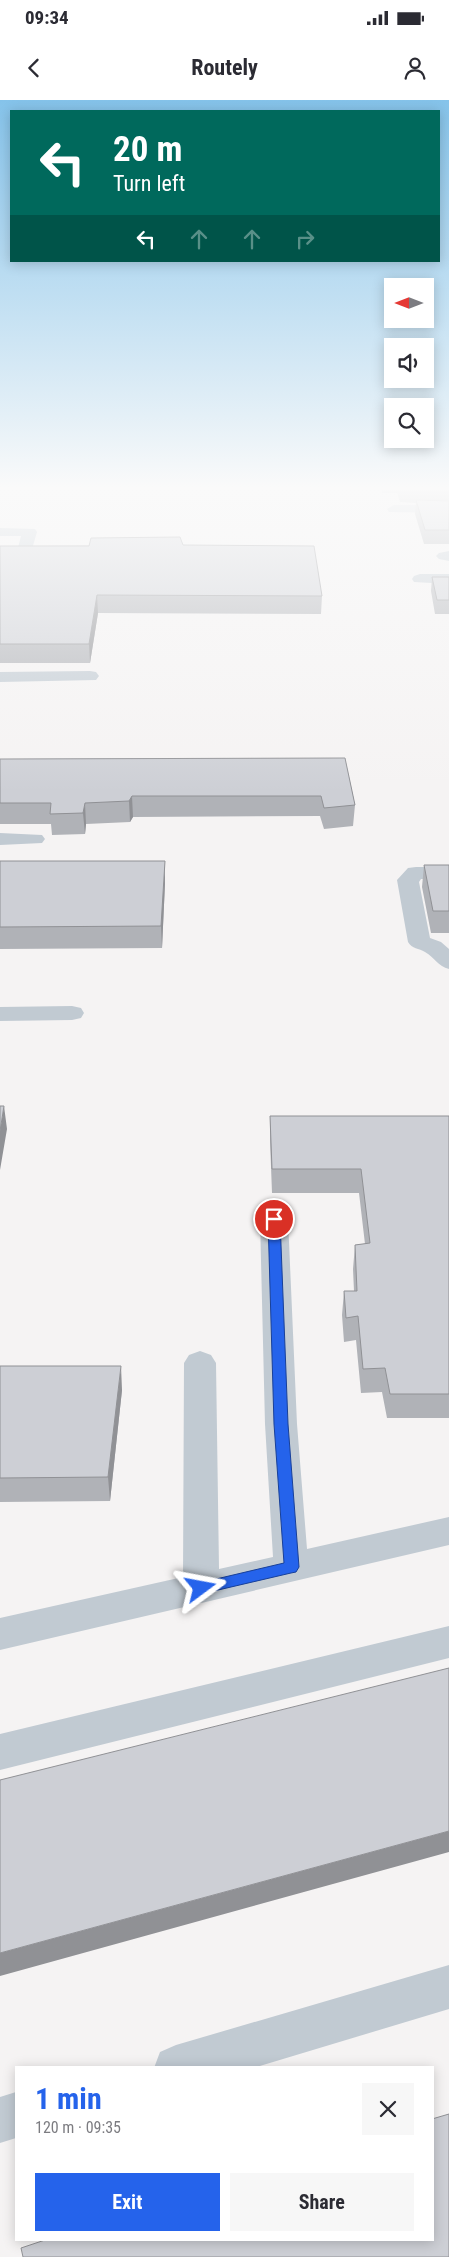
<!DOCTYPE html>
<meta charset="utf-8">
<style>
body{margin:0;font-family:"Roboto Condensed",sans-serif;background:#f7f7f7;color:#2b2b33;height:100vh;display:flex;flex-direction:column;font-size:19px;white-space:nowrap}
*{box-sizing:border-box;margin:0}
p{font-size:16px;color:#7c7c81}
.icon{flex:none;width:28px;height:28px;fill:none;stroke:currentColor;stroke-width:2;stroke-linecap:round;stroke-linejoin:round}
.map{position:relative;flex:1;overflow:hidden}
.details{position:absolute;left:15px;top:1966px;width:419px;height:175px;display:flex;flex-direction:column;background:#fff;border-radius:0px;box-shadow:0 2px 12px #0003}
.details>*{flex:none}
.banner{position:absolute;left:10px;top:10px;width:430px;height:152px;border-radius:0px;box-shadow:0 2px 12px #0003;background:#00695c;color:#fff;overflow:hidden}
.needle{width:32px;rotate:270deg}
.controls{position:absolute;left:384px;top:178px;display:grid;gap:10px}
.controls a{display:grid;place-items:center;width:50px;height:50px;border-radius:0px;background:#fff;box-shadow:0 2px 12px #0003;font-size:25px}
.pin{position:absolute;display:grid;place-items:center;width:42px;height:42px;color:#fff;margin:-21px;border:2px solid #fff;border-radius:50%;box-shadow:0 1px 5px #0007}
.me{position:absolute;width:55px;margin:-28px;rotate:77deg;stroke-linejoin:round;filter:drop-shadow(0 0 4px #0008)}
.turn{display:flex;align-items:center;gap:18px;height:105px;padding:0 20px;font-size:22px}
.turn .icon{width:65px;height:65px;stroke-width:2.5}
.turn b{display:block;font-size:35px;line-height:42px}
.lanes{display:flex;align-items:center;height:48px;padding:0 20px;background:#0003;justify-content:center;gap:25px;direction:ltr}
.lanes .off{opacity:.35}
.round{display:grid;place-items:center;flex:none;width:52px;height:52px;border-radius:0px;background:#f7f7f7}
.overview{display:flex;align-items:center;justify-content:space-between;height:85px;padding:0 20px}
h1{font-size:30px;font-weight:700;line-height:38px;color:#2563eb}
.primary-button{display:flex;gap:10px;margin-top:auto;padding:10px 20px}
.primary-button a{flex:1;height:58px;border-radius:0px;background:#2563eb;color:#fff;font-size:20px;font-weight:700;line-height:58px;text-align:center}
.primary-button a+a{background:#f7f7f7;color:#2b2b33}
.status{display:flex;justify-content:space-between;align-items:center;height:35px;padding:0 25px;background:#fff;direction:ltr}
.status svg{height:14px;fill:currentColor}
header{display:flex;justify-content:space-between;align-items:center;height:65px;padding:0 20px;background:#fff;font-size:22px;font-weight:700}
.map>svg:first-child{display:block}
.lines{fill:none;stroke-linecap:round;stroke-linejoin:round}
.minor{fill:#c1cad2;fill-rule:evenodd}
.wall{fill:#b0b2b7}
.shaded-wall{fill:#909195}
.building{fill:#cdcfd5;stroke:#909195}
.route{fill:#2563eb;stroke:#184099}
</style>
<div class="status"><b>09:34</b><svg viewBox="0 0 49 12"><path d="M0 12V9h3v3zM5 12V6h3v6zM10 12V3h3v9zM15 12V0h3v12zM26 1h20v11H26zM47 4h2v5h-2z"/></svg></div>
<header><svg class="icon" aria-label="back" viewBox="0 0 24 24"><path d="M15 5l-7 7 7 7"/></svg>Routely<svg class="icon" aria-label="person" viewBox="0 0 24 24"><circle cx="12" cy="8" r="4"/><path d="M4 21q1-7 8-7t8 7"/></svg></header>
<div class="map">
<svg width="449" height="2157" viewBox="0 0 449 2157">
<rect width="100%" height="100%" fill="#f5f3f3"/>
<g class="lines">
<!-- minor -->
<path class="minor" d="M 394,405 L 449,405 L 449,413 L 389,412 L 387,409 Z
M 0,428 L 35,429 L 37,432 L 28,463 L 18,463 L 15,460 L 21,436 L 0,436 Z
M 449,451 L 449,461 L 439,459 L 436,456 L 439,453 Z
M 420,474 L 449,474 L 449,484 L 414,482 L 412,479 L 414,476 Z
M 90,571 L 96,572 L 99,576 L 96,580 L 0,582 L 0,572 Z
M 0,733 L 42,735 L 45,739 L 42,743 L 0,745 Z
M 416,767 L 449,767 L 449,779 L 421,779 L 419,782 L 430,838 L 441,842 L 449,849 L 449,869 C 438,866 435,858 425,852 C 419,848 412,849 408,842 L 397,780 L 408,768 Z
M 72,906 L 81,908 L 84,913 L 81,918 L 72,920 L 0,921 L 0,907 Z
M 274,1109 L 284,1112 L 288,1119 L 297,1324 L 307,1449 L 449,1417 L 449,1445 L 0,1550 L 0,1518 L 183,1477 L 184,1263 L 189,1255 L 200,1251 L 211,1255 L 216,1263 L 219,1469 L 273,1457 L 265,1324 L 260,1119 L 264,1112 Z
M 449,1526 L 449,1558 L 0,1670 L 0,1634 Z
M 449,1865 L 449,1909 L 253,1968 L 154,1968 L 160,1952 L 176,1945 Z
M 16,1992 L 16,2038 L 0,2043 L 0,1997 Z"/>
</g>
<!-- wall -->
<path class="wall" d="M 382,390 L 449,390 L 449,444 L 424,444 L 415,414 L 416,403 L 400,402 L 397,393 L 382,393 Z
M 183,445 L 322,496 L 321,514 L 98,513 L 90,563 L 0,563 L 0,446 Z
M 432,477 L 449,477 L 449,514 L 435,514 L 431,491 Z
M 345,658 L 355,705 L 353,726 L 324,729 L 320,716 L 133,717 L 130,722 L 86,724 L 85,734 L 52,735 L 51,724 L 0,724 L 0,659 Z
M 0,761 L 165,783 L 162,848 L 0,849 Z
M 424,765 L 449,765 L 449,833 L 431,833 L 422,787 Z
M 270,1016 L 449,1016 L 449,1318 L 387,1318 L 382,1292 L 361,1293 L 356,1240 L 344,1242 L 342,1215 L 344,1191 L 354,1191 L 353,1169 L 355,1145 L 365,1144 L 359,1093 L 272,1093 L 270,1040 Z
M 0,1266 L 122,1290 L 110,1401 L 0,1402 Z"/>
<!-- shaded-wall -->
<path class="shaded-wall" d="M 97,495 L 98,513 L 90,563 L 89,544 Z
M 132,696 L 133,717 L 130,722 L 129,701 Z
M 85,703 L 86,724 L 85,734 L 83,713 Z
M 165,761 L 165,783 L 162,848 L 161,826 Z
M 4,1006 L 7,1029 L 0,1070 L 0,1031 Z
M 121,1266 L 122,1290 L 110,1401 L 108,1377 Z
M 449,1731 L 449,1752 L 0,1876 L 0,1853 Z"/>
<!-- building -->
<path class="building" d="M 416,400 L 449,401 L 449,430 L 425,430 Z
M 180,437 L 183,445 L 314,446 L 322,496 L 97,495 L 89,544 L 0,544 L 0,446 L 89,446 L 91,438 Z
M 432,477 L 449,477 L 449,500 L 437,500 Z
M 345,658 L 355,705 L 324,708 L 321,696 L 132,696 L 129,701 L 85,703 L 83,713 L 50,714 L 51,703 L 0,703 L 0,659 Z
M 0,761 L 165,761 L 161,826 L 0,827 Z
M 424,765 L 449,765 L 449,811 L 433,811 Z
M 0,1006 L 4,1006 L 0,1031 Z
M 270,1016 L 449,1016 L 449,1294 L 390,1294 L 385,1268 L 363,1269 L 358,1216 L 346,1218 L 344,1191 L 357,1191 L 355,1145 L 370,1143 L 361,1069 L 272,1069 Z
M 0,1266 L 121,1266 L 108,1377 L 0,1378 Z
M 449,1568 L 449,1731 L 0,1853 L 0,1680 Z
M 449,2014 L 449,2157 L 23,2157 L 21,2148 L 45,2140 L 432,2140 L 432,2019 Z"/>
<!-- sky -->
<linearGradient id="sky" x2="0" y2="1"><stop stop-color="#85c3ea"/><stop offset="0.56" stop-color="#fafafa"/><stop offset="1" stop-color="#fafafa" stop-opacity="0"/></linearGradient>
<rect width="449" height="692" fill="url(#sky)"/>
<!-- route -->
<path class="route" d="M 274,1115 L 280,1119 L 288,1324 L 299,1467 L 296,1472 L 291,1473 L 201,1494 L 195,1492 L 193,1488 L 195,1484 L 284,1463 L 274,1324 L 268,1119 Z"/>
</svg>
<div class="controls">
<a><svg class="needle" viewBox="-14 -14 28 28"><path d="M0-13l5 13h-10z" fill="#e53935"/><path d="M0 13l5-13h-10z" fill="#7c7c81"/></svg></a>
<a><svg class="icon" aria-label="sound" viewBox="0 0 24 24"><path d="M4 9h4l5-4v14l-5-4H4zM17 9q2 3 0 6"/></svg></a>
<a><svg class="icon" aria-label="search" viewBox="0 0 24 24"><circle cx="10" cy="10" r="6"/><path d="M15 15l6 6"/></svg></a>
</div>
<div class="pin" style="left:274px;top:1119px;background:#d93025"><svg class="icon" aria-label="arrive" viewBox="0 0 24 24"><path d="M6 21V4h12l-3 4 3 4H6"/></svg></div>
<svg class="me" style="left:201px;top:1488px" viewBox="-20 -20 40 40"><path d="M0-17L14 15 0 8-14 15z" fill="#2563eb" stroke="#fff" stroke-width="4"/></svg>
<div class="banner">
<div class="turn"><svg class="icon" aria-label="left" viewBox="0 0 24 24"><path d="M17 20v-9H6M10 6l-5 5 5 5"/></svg><div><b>20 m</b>Turn left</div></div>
<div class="lanes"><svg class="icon" aria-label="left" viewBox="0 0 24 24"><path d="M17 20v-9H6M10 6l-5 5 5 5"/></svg><svg class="icon off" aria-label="ahead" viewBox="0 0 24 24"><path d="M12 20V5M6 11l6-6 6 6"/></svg><svg class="icon off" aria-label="ahead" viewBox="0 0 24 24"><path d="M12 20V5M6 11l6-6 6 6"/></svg><svg class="icon off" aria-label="right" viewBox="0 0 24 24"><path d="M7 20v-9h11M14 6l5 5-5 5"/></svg></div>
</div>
<section class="details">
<div class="overview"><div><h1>1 min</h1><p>120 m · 09:35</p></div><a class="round"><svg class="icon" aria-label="close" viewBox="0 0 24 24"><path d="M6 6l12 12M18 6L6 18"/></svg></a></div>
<div class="primary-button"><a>Exit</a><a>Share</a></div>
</section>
</div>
